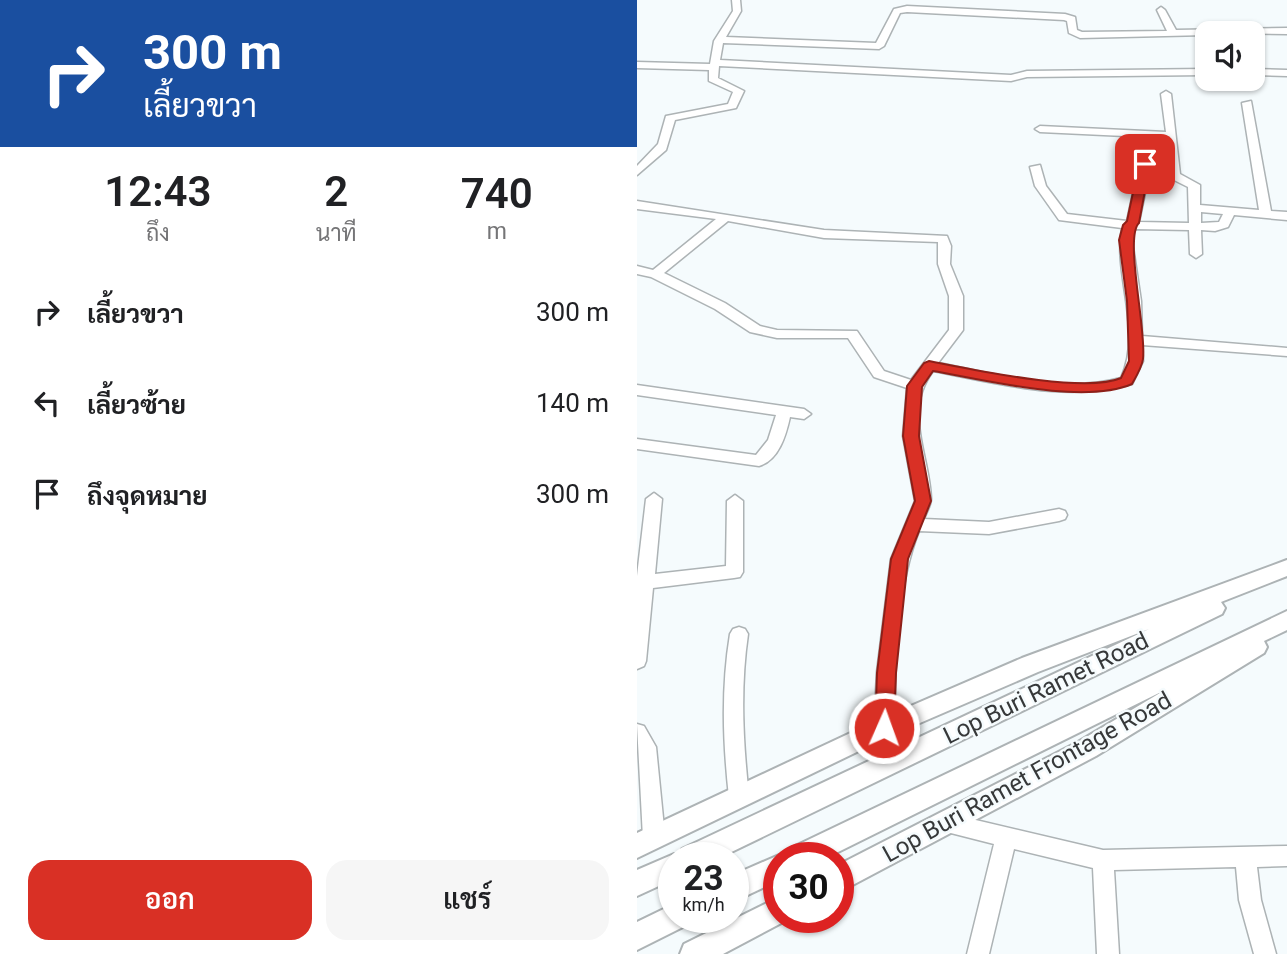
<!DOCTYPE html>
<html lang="th">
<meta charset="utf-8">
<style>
body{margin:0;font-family:Roboto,Sarabun,sans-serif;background:#f6f6f6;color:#202124;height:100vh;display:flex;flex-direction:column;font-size:26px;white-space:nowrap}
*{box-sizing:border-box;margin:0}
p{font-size:23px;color:#757577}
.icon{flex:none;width:38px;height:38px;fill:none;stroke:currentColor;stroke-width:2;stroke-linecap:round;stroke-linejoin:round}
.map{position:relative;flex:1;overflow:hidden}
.side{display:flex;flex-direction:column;background:#fff;width:637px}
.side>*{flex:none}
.guide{background:#1a4fa0;color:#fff;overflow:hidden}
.fabs{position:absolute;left:558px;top:21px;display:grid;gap:14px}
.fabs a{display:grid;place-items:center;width:70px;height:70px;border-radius:14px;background:#fff;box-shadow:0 2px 5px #0004;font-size:35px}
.speed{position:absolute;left:21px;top:842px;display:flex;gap:14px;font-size:35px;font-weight:700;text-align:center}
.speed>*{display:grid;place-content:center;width:91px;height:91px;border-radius:50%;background:#fff;box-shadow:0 2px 5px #0004;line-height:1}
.speed small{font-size:18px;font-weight:400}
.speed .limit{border:10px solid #d22;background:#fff;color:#111}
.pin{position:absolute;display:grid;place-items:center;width:60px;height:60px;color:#fff;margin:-30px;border-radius:14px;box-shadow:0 4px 10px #0006}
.me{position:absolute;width:77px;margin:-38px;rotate:2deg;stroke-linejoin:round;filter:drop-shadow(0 0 5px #0008)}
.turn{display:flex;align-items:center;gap:24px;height:147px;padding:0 28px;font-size:32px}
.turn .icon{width:91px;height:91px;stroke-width:2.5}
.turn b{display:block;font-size:49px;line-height:60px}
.eta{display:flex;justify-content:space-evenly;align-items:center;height:119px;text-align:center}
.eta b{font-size:42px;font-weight:600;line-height:49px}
.cta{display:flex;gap:14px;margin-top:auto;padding:14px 28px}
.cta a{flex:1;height:80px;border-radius:21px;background:#d93025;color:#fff;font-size:28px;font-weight:600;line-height:80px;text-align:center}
.cta a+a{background:#f6f6f6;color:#202124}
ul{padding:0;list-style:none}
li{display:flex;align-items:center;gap:21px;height:91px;padding:0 28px}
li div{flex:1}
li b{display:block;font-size:26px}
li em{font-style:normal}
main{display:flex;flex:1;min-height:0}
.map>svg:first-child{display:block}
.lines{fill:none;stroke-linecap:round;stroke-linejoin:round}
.minor-casing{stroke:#adb3b5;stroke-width:3}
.major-casing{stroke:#adb3b5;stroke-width:4}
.minor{fill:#fff;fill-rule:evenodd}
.major{fill:#fff;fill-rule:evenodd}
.route{fill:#d93025;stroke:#8d1f18;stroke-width:2}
.labels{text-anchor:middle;stroke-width:5;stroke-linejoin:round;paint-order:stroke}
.near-street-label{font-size:24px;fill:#363839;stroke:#f5fbfd}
</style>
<main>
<section class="side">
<div class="guide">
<div class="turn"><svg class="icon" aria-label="right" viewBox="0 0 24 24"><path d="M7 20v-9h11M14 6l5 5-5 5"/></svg><div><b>300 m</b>เลี้ยวขวา</div></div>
</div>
<div class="eta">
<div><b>12:43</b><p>ถึง</p></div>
<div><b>2</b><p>นาที</p></div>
<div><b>740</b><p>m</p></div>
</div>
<ul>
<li><svg class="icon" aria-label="right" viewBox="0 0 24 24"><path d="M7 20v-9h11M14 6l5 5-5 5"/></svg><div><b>เลี้ยวขวา</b></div><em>300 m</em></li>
<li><svg class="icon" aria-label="left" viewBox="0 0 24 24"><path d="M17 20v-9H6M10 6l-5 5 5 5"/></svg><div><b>เลี้ยวซ้าย</b></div><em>140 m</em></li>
<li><svg class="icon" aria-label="arrive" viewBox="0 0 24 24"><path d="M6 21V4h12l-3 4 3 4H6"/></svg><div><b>ถึงจุดหมาย</b></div><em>300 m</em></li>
</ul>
<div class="cta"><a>ออก</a><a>แชร์</a></div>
</section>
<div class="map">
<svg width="650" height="954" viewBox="0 0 650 954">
<rect width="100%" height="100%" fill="#f5fbfd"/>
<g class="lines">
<defs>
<path id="minor" d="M 95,0 L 103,0 L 104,11 L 89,37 L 239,43 L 257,9 L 270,6 L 428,14 L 438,17 L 440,30 L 445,32 L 530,31 L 520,10 L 524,7 L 528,10 L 539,30 L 650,28 L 650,34 L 570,33 L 570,35 L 443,38 L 432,33 L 430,21 L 427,20 L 270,12 L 263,13 L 247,46 L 242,49 L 86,43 L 83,60 L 374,75 L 390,71 L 570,69 L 570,75 L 390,77 L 374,81 L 82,66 L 81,78 L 107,91 L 99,108 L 38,120 L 29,150 L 0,175 L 0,166 L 21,144 L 29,116 L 91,104 L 96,92 L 72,81 L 72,70 L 0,68 L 0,62 L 73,64 L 77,41 L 96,11 Z
M 616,69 L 650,70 L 650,76 L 616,75 Z
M 529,91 L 534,94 L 543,174 L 563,185 L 563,205 L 622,210 L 605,103 L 614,101 L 634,211 L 650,212 L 650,220 L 597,215 L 591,227 L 578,231 L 564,230 L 565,254 L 559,258 L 553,254 L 552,230 L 497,229 L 495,240 L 504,301 L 505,336 L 650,348 L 650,356 L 505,345 L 506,361 L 495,384 C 429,403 361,383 296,371 C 265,412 293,455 294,499 C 294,505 289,513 287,519 L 352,522 L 422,509 L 428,511 L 430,515 L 428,519 L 422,521 L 352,534 L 282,531 C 259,588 258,667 257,728 L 254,734 L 247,736 L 240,734 L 237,728 L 240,672 L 254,559 L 278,501 L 266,436 L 270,388 L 237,377 L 211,338 L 140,338 L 113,332 L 78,309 L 14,277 L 0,274 L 0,266 L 16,270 L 79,219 L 0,209 L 0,201 L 187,230 L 310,236 L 314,246 L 313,264 L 326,296 L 326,330 L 301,363 C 359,374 426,394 484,378 C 506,330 476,275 485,228 L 422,220 L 398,186 L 393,167 L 403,165 L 409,186 L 430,214 L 490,221 L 502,165 L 508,162 L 531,162 L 530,138 L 403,132 L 398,129 L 403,126 L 529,132 L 524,94 ZM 513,169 L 531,169 L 533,178 L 551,187 L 552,223 L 502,222 ZM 564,212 L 586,214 L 582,222 L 564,223 ZM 91,221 L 187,238 L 301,242 L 301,264 L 312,296 L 312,330 L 274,380 L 247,371 L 220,331 L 140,330 L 123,326 L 88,303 L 27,273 Z
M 0,385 L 167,409 L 174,414 L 167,419 L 153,417 C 149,435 142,460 122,466 L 0,449 L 0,439 L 119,455 L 131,440 L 139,415 L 0,395 Z
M 17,493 L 25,499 L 18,574 L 89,566 L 90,501 L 98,495 L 106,501 L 106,572 L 103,577 L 97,578 L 16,588 L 9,661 L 7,666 L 0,669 L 0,576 L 9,499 Z
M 102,627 L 108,629 L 111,634 C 103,689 106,742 112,797 L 109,804 L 102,806 L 95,804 L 92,797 C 86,742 84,689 93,634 L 96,629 Z
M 0,724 L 7,726 L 19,747 L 28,838 L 24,845 L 17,848 L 10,845 L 6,838 Z
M 309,813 L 466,850 L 650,846 L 650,866 L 620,867 L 624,900 L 639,954 L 617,954 L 602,900 L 599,867 L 477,870 L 482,954 L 460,954 L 456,868 L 377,849 L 352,954 L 330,954 L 357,844 L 302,830 L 299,823 L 302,816 Z"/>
<path id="major" d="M 650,560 L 650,576 L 584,602 L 588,608 L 585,614 L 82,858 L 37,858 L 37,879 L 0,896 L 0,870 L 37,854 L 42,856 L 45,849 L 512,629 L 401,672 L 255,735 L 0,858 L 0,833 L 239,721 L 385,658 Z
M 650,611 L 650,630 L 627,641 L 630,647 L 627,653 L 459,756 L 210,888 L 201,892 L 201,865 L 441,742 L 528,690 L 189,858 L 142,858 L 142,880 L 96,902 L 96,875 L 142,855 L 148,857 L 152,849 Z
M 142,897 L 142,917 L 153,917 L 152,919 L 86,954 L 43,954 L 47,944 Z
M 37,904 L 37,917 L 52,917 L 48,926 L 0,950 L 0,922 Z"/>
</defs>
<!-- minor casing -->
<use href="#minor" class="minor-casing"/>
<!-- major casing -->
<use href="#major" class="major-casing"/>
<!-- minor -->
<use href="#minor" class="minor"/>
<!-- major -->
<use href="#major" class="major"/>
</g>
<!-- route -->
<path class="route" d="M 508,161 L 513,164 L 502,223 C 487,237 510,332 506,359 C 505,367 499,377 495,384 C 447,405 348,380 296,371 L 285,387 L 282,436 L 294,501 L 271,559 L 259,673 L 257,728 L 254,734 L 247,737 L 241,734 L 238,728 L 240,673 L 254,559 L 278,501 L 266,436 L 270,386 L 287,363 L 292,361 C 334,369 447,394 484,378 L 492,361 L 490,301 L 482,240 L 486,225 L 490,221 L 502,164 Z"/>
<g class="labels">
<!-- near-street labels -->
<g class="near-street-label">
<text transform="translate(409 688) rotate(-26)" y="8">Lop Buri Ramet Road</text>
<text transform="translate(390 777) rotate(-29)" y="8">Lop Buri Ramet Frontage Road</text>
</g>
</g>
</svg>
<div class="fabs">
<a><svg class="icon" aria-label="sound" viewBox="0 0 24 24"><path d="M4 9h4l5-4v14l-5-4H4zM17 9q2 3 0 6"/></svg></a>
</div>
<div class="speed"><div>23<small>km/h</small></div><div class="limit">30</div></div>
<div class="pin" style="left:508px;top:164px;background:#d93025"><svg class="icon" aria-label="arrive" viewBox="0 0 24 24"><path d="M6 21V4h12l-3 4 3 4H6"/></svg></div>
<svg class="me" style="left:247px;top:728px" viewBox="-20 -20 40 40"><circle r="17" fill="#d93025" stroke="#fff" stroke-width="3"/><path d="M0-11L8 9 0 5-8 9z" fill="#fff"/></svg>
</div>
</main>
